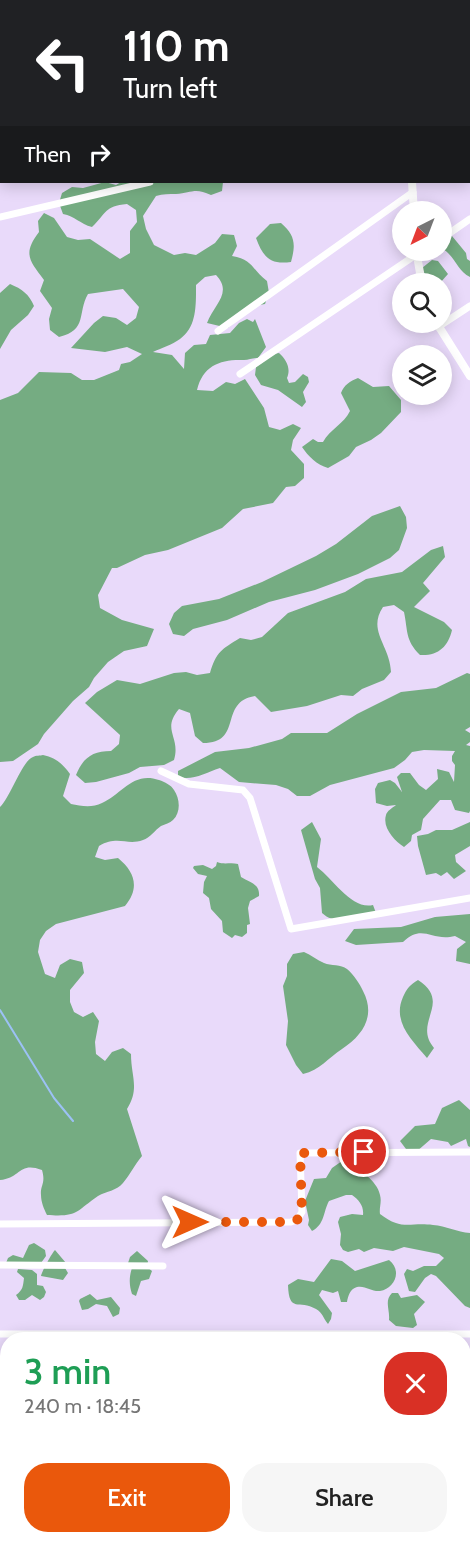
<!DOCTYPE html>
<meta charset="utf-8">
<style>
body{margin:0;font-family:Cabin,sans-serif;background:#f6f6f6;color:#222;height:100vh;display:flex;flex-direction:column;font-size:22px;white-space:nowrap}
*{box-sizing:border-box;margin:0}
p{font-size:20px;color:#767676}
.icon{flex:none;width:33px;height:33px;fill:none;stroke:currentColor;stroke-width:2;stroke-linecap:round;stroke-linejoin:round}
.map{position:relative;flex:1;overflow:hidden}
.drawer{position:absolute;left:0px;top:1332px;width:471px;height:212px;display:flex;flex-direction:column;background:#fff;border-radius:24px 24px 0 0;box-shadow:0 3px 15px #0003}
.drawer>*{flex:none}
.banner{position:absolute;left:0px;top:0px;width:471px;height:183px;box-shadow:0 3px 15px #0003;background:#202124;color:#fff;overflow:hidden}
.needle{width:39px;rotate:222deg}
.buttons{position:absolute;left:392px;top:201px;display:grid;gap:12px}
.buttons a{display:grid;place-items:center;width:60px;height:60px;border-radius:50%;background:#fff;box-shadow:0 3px 15px #0003;font-size:30px}
.pin{position:absolute;display:grid;place-items:center;width:51px;height:51px;color:#fff;margin:-26px;border:3px solid #fff;border-radius:50%;box-shadow:0 2px 6px #0007}
.me{position:absolute;width:66px;margin:-33px;rotate:90deg;stroke-linejoin:round;filter:drop-shadow(0 0 4px #0008)}
.turn{display:flex;align-items:center;gap:21px;height:126px;padding:0 24px;font-size:27px}
.turn .icon{width:78px;height:78px;stroke-width:2.5}
.turn b{display:block;font-size:42px;line-height:51px}
.then{display:flex;align-items:center;height:57px;padding:0 24px;background:#0003;gap:12px;font-size:22px}
.round{display:grid;place-items:center;flex:none;width:63px;height:63px;border-radius:24px;background:#f6f6f6}
.overview{display:flex;align-items:center;justify-content:space-between;height:102px;padding:0 24px}
h1{font-size:36px;font-weight:600;line-height:45px;color:#1e9e55}
.button{display:flex;gap:12px;margin-top:auto;padding:12px 24px}
.button a{flex:1;height:69px;border-radius:24px;background:#ea580c;color:#fff;font-size:24px;font-weight:600;line-height:69px;text-align:center}
.button a+a{background:#f6f6f6;color:#222}
.map>svg:first-child{display:block}
.forest{fill:#75ac82}
.lines{fill:none;stroke-linecap:round;stroke-linejoin:round}
.stream{stroke:#9cc1f5;stroke-width:2}
.minor{stroke:#fff;stroke-width:7}
.tertiary{stroke:#fff;stroke-width:8}
.route{stroke:#ea580c;stroke-width:10;stroke-dasharray:0 18}
</style>
<div class="map">
<svg width="470" height="1543" viewBox="0 0 470 1543">
<rect width="100%" height="100%" fill="#e9dafa"/>
<!-- forest -->
<path class="forest" d="M 105,182 L 116,185 L 121,182 L 223,182 L 222,191 L 211,195 C 195,187 191,193 176,194 C 169,194 163,194 156,196 L 143,216 L 146,229 L 154,245 L 174,255 L 185,253 L 196,255 L 215,243 L 222,234 L 234,235 L 237,246 L 232,256 C 253,259 252,270 267,281 L 269,293 L 265,304 L 254,306 L 228,328 L 207,323 C 214,304 233,293 216,275 L 205,277 L 196,285 C 196,305 197,327 180,339 C 172,345 161,348 153,352 L 172,355 L 184,369 L 185,353 L 194,345 L 206,344 L 210,335 L 230,333 L 239,323 L 247,319 L 253,322 L 255,319 L 266,347 L 258,358 C 253,358 249,360 244,360 C 221,359 203,365 197,390 L 213,391 L 226,382 L 235,384 L 245,379 L 264,408 L 269,427 L 280,430 L 293,424 L 301,428 L 293,440 L 291,450 L 304,464 L 304,478 L 295,486 L 286,487 L 273,503 L 243,509 L 222,528 L 168,550 L 145,555 L 117,568 L 112,568 L 98,595 L 100,608 L 122,620 L 154,629 L 147,646 L 124,651 L 108,662 L 94,678 L 89,687 L 73,701 L 44,734 L 38,744 L 13,761 L 0,762 L 0,400 L 18,393 L 39,372 L 71,373 L 82,380 L 94,380 L 119,370 L 121,364 L 130,362 L 142,354 L 127,347 L 105,352 L 71,348 L 94,323 L 103,316 L 116,318 L 127,325 L 136,318 L 139,307 L 123,289 L 88,294 C 77,313 88,330 59,337 L 50,330 L 49,319 L 52,308 L 40,291 L 44,280 C 30,261 22,254 39,232 L 38,221 L 44,213 L 54,218 L 67,237 L 78,240 L 90,239 L 120,259 L 130,253 L 130,231 L 137,222 L 136,210 L 127,204 C 104,206 107,213 92,227 C 80,224 75,216 63,214 L 59,203 L 62,193 L 72,187 L 83,188 Z
M 281,223 C 295,235 296,244 291,262 C 270,265 263,257 256,238 L 270,224 Z
M 452,236 L 466,253 L 467,259 L 470,261 L 470,277 C 457,271 455,255 441,248 L 443,241 Z
M 432,260 L 438,261 L 448,274 L 440,283 L 429,283 L 422,268 Z
M 10,284 C 22,289 29,294 34,306 L 28,315 L 11,330 L 0,349 L 0,293 Z
M 279,353 C 287,360 291,369 287,378 L 289,383 L 295,382 L 303,374 L 308,377 L 309,382 L 303,392 L 306,402 L 302,407 L 278,390 L 261,385 L 255,375 L 256,367 L 273,354 Z
M 358,378 L 373,387 L 389,386 L 401,400 L 401,412 L 381,433 L 371,440 L 356,447 L 349,456 L 328,468 C 317,465 308,456 302,447 L 313,439 L 318,442 L 323,442 C 330,429 344,424 350,411 L 341,393 C 344,385 350,381 358,378 Z
M 400,506 L 406,517 L 407,528 L 399,550 L 390,558 L 358,574 L 315,590 L 269,602 L 227,620 L 193,629 L 184,636 L 173,634 L 169,624 L 174,613 L 182,606 L 219,599 L 262,582 L 316,556 L 336,544 L 372,516 Z
M 443,546 L 445,557 L 423,583 L 430,591 L 414,607 L 444,622 L 452,630 C 448,647 438,656 420,655 C 405,640 408,631 404,612 L 394,605 L 383,607 C 367,631 390,645 391,672 L 384,680 L 362,689 L 353,696 L 341,695 L 307,706 L 271,712 L 255,696 C 218,702 244,743 203,743 L 195,736 L 190,713 L 179,709 C 161,730 181,737 174,760 L 164,765 L 140,767 L 129,773 L 96,782 L 85,783 L 76,775 C 83,758 92,751 111,751 L 119,744 L 120,735 L 85,703 L 97,692 L 117,680 L 140,684 L 174,673 L 186,672 L 197,675 L 210,673 C 216,652 222,649 240,638 L 251,640 L 262,637 L 288,613 L 345,592 L 366,579 L 402,572 L 431,550 Z
M 467,673 L 470,674 L 470,727 L 465,730 L 470,733 L 470,742 L 466,745 L 470,746 L 470,811 L 469,813 L 455,810 L 451,800 L 440,800 L 423,819 L 421,830 L 412,835 L 411,841 L 404,847 C 395,841 382,828 386,815 C 387,811 392,808 396,805 L 387,806 L 376,803 L 375,789 L 378,783 L 390,780 L 395,783 L 402,792 L 397,777 L 401,773 L 410,773 L 419,785 L 426,790 L 438,779 L 437,769 L 449,772 L 454,782 L 455,765 L 452,761 L 452,756 L 455,751 L 424,750 L 412,752 L 405,760 L 394,768 L 330,785 L 310,796 L 297,796 L 288,789 L 276,785 L 239,782 L 220,768 C 205,773 193,781 178,777 L 178,771 L 215,752 L 249,748 L 282,739 L 291,733 L 327,733 L 357,714 L 401,692 L 436,688 Z
M 43,755 C 56,758 62,763 70,774 L 63,796 L 71,804 C 81,806 92,808 102,803 C 122,794 133,771 159,780 C 165,782 171,785 174,790 C 180,799 181,812 173,820 C 170,823 165,824 161,826 C 155,830 150,838 143,840 C 127,846 118,835 99,846 L 95,857 L 105,860 L 118,858 C 135,872 140,888 125,906 L 56,924 L 46,931 L 40,940 L 38,952 L 45,974 L 55,978 L 60,965 L 70,959 L 82,962 L 84,973 L 70,990 L 70,1002 L 74,1012 L 83,1017 L 93,1012 L 99,1021 L 95,1042 L 96,1054 L 105,1061 L 112,1052 L 123,1048 L 131,1054 C 131,1077 140,1088 127,1109 L 142,1156 C 135,1164 130,1175 123,1183 C 116,1191 107,1191 98,1196 C 75,1212 78,1217 47,1215 C 44,1209 41,1202 41,1195 C 40,1185 46,1184 42,1170 C 19,1161 21,1178 0,1180 L 0,807 C 11,796 22,761 33,757 C 36,755 40,756 43,755 Z
M 312,822 L 321,839 L 317,867 C 334,880 352,910 373,905 L 376,913 C 359,917 337,927 322,913 L 320,888 L 315,879 L 301,830 Z
M 470,822 L 470,846 L 455,855 L 456,862 L 466,871 L 454,879 L 447,872 L 441,876 L 436,873 L 426,875 L 418,846 L 417,836 L 428,834 L 436,830 L 452,830 Z
M 217,862 C 225,865 230,862 238,864 L 241,877 C 251,883 260,884 259,896 L 250,901 L 248,908 L 250,924 L 247,925 L 247,933 L 242,937 L 235,935 L 232,938 L 223,932 L 222,921 L 211,909 L 209,898 L 203,893 L 204,882 L 207,876 L 198,874 L 193,868 L 194,866 L 203,865 L 212,869 L 216,866 Z
M 470,914 L 470,964 L 456,961 L 457,949 L 466,942 L 455,936 C 431,942 423,923 403,942 L 356,945 L 345,941 L 354,929 L 401,927 L 435,917 Z
M 304,952 C 311,955 317,960 324,963 C 331,966 341,964 347,969 C 353,974 360,984 363,991 C 376,1016 363,1035 342,1049 C 328,1058 320,1070 303,1074 L 296,1065 L 286,1045 L 288,1021 L 283,986 L 287,976 L 287,964 L 293,954 Z
M 418,980 C 453,1003 412,1022 434,1048 L 427,1058 C 412,1040 392,1022 403,997 C 407,988 410,985 418,980 Z
M 459,1100 L 470,1110 L 470,1147 L 468,1146 L 466,1139 L 451,1146 L 448,1142 L 431,1139 L 416,1152 L 406,1149 L 400,1141 L 415,1126 L 435,1124 L 442,1108 Z
M 342,1161 L 347,1161 C 359,1170 377,1180 380,1195 C 382,1202 379,1208 380,1214 C 402,1231 409,1222 433,1225 C 446,1226 457,1232 470,1233 L 470,1308 L 465,1306 L 436,1276 L 431,1274 L 425,1278 L 415,1292 L 409,1291 L 404,1274 L 407,1269 L 413,1271 L 424,1266 L 436,1266 L 444,1258 L 439,1254 L 404,1247 L 393,1251 L 374,1248 L 364,1252 L 359,1249 L 348,1252 L 343,1250 L 340,1245 L 341,1234 L 338,1222 L 340,1217 L 352,1214 L 363,1215 C 364,1206 359,1200 352,1195 L 346,1195 L 329,1201 C 323,1212 325,1224 312,1231 L 308,1225 L 309,1220 L 305,1201 L 314,1179 L 326,1178 L 332,1168 Z
M 34,1243 L 45,1250 L 46,1256 L 41,1263 L 6,1263 L 8,1258 L 13,1255 L 23,1258 L 29,1245 Z
M 55,1250 L 66,1263 L 65,1268 L 68,1273 L 63,1280 L 41,1276 C 42,1271 52,1253 55,1250 Z
M 137,1251 L 148,1261 L 147,1267 L 152,1271 L 149,1279 L 141,1281 L 136,1296 L 132,1294 C 129,1285 129,1277 132,1268 L 128,1263 L 130,1257 Z
M 331,1259 L 342,1261 L 355,1271 L 389,1260 C 403,1271 394,1289 380,1291 C 372,1292 365,1285 357,1287 C 350,1289 348,1296 347,1302 L 341,1302 L 338,1291 L 333,1293 L 322,1290 L 319,1295 L 332,1313 L 331,1319 L 328,1324 C 323,1318 323,1313 316,1309 C 299,1299 289,1314 288,1285 L 298,1279 L 314,1282 Z
M 18,1269 L 32,1270 L 37,1274 L 37,1285 L 43,1286 L 46,1292 L 44,1297 L 40,1300 L 32,1295 L 25,1300 L 19,1300 L 16,1295 C 23,1290 23,1286 24,1278 L 17,1272 Z
M 392,1293 L 398,1293 L 401,1298 L 417,1295 L 425,1302 L 414,1314 L 417,1325 L 413,1328 L 396,1326 L 389,1320 C 390,1309 384,1301 392,1293 Z
M 90,1294 L 97,1300 L 111,1297 L 120,1308 L 119,1314 L 113,1317 L 107,1306 L 96,1304 L 88,1309 L 82,1310 L 79,1301 L 80,1299 Z
M 7,1369 L 7,1418 L 0,1420 L 0,1370 Z"/>
<g class="lines">
<!-- stream -->
<path class="stream" d="M 0,1010 L 54,1098 L 73,1121"/>
<!-- minor -->
<path class="minor" d="M 0,217 L 150,182
M 441,239 L 470,219
M 438,327 L 470,306
M 218,331 L 413,192
M 240,374 L 423,250
M 161,771 L 189,784 L 243,790 L 250,798 L 291,929 L 470,898
M 0,1224 L 291,1222 L 297,1220 L 302,1212 L 300,1153 L 470,1152
M 0,1265 L 163,1266
M 0,1334 L 470,1334
M 0,1439 L 8,1439
M 464,1442 L 470,1442
M 0,1488 L 8,1514
M 14,1536 L 16,1543
M 177,1536 L 177,1543"/>
<!-- tertiary -->
<path class="tertiary" d="M 408,0 L 408,2
M 412,182 L 414,212
M 416,250 L 422,284
M 436,322 L 470,376"/>
</g>
<g class="lines">
<!-- route -->
<path class="route" d="M 190,1222 L 291,1222 L 297,1220 L 302,1212 L 300,1153 L 364,1152"/>
</g>
</svg>
<div class="buttons">
<a><svg class="needle" viewBox="-14 -14 28 28"><path d="M0-13l5 13h-10z" fill="#e53935"/><path d="M0 13l5-13h-10z" fill="#767676"/></svg></a>
<a><svg class="icon" aria-label="search" viewBox="0 0 24 24"><circle cx="10" cy="10" r="6"/><path d="M15 15l6 6"/></svg></a>
<a><svg class="icon" aria-label="layers" viewBox="0 0 24 24"><path d="M12 4l9 5-9 5-9-5zM3 14l9 5 9-5"/></svg></a>
</div>
<div class="pin" style="left:364px;top:1152px;background:#d93025"><svg class="icon" aria-label="arrive" viewBox="0 0 24 24"><path d="M6 21V4h12l-3 4 3 4H6"/></svg></div>
<svg class="me" style="left:190px;top:1222px" viewBox="-20 -20 40 40"><path d="M0-17L14 15 0 8-14 15z" fill="#ea580c" stroke="#fff" stroke-width="4"/></svg>
<div class="banner">
<div class="turn"><svg class="icon" aria-label="left" viewBox="0 0 24 24"><path d="M17 20v-9H6M10 6l-5 5 5 5"/></svg><div><b>110 m</b>Turn left</div></div>
<div class="then">Then<svg class="icon" aria-label="right" viewBox="0 0 24 24"><path d="M7 20v-9h11M14 6l5 5-5 5"/></svg></div>
</div>
<section class="drawer">
<div class="overview"><div><h1>3 min</h1><p>240 m · 18:45</p></div><a class="round" style="background:#d93025;color:#fff"><svg class="icon" aria-label="close" viewBox="0 0 24 24"><path d="M6 6l12 12M18 6L6 18"/></svg></a></div>
<div class="button"><a>Exit</a><a>Share</a></div>
</section>
</div>
